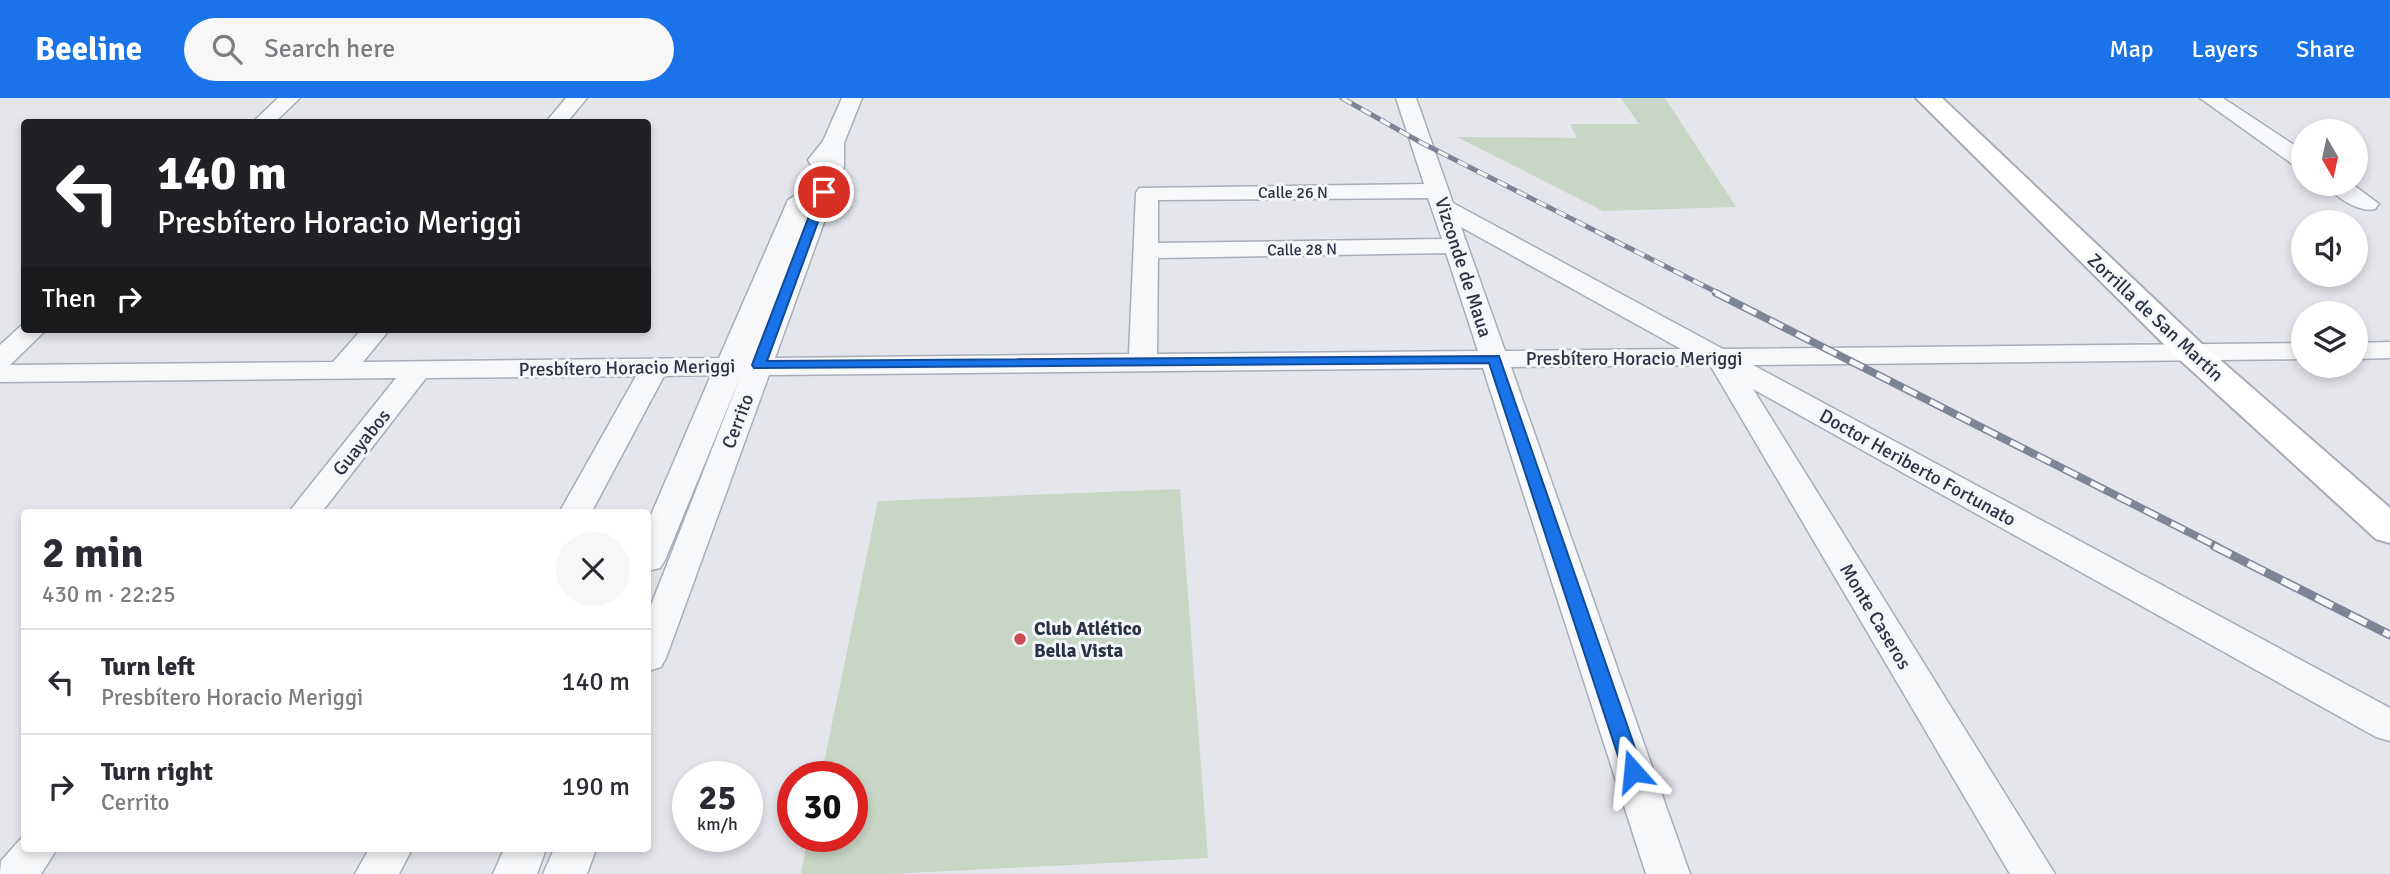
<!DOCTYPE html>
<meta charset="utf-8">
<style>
body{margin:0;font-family:Signika,sans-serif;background:#f7f7f7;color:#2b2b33;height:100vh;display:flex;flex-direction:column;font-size:26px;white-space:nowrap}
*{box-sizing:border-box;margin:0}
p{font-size:23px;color:#7c7c81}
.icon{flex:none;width:38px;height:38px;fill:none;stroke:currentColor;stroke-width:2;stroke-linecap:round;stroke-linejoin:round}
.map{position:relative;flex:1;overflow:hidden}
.panel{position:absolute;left:21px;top:411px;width:630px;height:343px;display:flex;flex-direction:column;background:#fff;border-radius:7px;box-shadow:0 4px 10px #0003}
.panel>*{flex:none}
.hud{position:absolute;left:21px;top:21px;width:630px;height:214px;border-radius:7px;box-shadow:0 4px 10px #0003;background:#202124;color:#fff;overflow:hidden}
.needle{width:46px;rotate:171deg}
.fabs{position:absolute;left:2291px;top:21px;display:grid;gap:14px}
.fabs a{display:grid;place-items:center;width:77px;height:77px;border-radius:50%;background:#fff;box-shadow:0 4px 10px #0003;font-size:35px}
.speed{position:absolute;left:672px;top:663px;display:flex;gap:14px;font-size:35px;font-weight:700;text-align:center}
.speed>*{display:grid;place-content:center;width:91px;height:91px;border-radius:50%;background:#fff;box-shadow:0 4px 10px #0003;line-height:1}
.speed small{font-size:18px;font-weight:400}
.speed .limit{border:10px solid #d22;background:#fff;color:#111}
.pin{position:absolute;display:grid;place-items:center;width:60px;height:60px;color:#fff;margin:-30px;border:4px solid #fff;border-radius:50%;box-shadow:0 2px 7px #0007}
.me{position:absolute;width:77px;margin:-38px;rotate:342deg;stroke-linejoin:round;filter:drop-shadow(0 0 5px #0008)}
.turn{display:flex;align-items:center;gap:24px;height:147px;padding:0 21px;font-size:32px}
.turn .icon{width:91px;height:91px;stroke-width:2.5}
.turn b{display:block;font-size:49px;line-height:60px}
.then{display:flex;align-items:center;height:66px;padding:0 21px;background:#0003;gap:14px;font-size:26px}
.round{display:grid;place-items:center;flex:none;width:74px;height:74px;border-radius:37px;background:#f7f7f7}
.overview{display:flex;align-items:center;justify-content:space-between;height:119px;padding:0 21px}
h1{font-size:42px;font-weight:800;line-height:52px}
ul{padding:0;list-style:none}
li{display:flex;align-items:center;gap:21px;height:105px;padding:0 21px;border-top:2px solid #e1e1e2}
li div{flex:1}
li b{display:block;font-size:26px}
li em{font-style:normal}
header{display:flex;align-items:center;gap:42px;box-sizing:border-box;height:98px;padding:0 35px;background:#1a73e8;color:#fff}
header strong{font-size:33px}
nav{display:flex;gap:38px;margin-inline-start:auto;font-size:24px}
.search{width:490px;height:63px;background:#f7f7f7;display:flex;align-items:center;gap:18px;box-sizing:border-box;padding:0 24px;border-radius:38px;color:#7c7c81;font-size:26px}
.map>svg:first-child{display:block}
.green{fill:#c8d6c5}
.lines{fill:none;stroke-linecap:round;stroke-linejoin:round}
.street-casing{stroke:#a9acb7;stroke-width:3}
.secondary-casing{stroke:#a9acb7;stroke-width:4}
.street{fill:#f7f8fa;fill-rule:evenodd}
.secondary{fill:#fff;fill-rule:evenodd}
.rail-far2-casing{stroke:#7d8496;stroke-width:5}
.rail-far1-casing{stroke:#7d8496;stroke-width:8}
.rail-casing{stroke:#7d8496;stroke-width:9}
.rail-far2{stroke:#f4f6f9;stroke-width:3.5;stroke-dasharray:11;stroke-linecap:butt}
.rail-far1{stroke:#f4f6f9;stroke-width:5;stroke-dasharray:15;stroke-linecap:butt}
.rail{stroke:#f4f6f9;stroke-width:6;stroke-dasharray:19;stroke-linecap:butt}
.route{fill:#1a73e8;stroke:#114b97;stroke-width:2}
.poi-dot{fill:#d04a51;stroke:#f4f6f9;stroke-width:2.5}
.labels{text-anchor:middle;stroke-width:6;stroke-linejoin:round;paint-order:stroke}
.far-street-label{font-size:16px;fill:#2b3245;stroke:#f4f6f9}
.street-label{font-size:19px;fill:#2b3245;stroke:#f4f6f9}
.poi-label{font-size:19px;font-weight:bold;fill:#2b3245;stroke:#f4f6f9;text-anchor:start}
</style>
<header>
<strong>Beeline</strong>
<div class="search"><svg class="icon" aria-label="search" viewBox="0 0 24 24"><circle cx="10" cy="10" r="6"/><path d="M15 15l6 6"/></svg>Search here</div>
<nav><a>Map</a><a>Layers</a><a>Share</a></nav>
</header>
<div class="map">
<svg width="2390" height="776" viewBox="0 0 2390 776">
<rect width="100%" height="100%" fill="#e4e6ec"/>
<!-- green -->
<path class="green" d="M 1621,0 L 1665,0 L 1736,109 L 1603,113 L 1457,39 L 1577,40 L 1570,26 L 1639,26 Z
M 1180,391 L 1208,760 L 891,776 L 801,776 L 808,739 L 852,738 L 852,679 L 821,679 L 878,403 Z"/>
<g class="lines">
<defs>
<path id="street" d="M 278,0 L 300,0 L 275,24 L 253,24 Z
M 566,0 L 587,0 L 567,24 L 546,24 Z
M 842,0 L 862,0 L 844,45 L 844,69 L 775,260 L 1129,256 L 1136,95 L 1139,90 L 1424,86 L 1396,0 L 1416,0 L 1453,105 L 1723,251 L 2303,245 L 2303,261 L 1753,267 L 2390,610 L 2390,643 L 2376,639 L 1753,291 L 2055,776 L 2010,776 L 1710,267 L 1511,269 L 1690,776 L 1646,776 L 1483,270 L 769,277 L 666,560 L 661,569 L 648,573 L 648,515 L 741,277 L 665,462 L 660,470 L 648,473 L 648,424 L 711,277 L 664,278 L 591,415 L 559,415 L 636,278 L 426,280 L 321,415 L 288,415 L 396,280 L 0,284 L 0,247 L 24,225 L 24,231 L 47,231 L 10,267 L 333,264 L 362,231 L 390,231 L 363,264 L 719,260 L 788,102 L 799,95 L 810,101 L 822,68 L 811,67 L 808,62 L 823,43 ZM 1428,100 L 1442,141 L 1158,145 L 1158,102 ZM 1461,129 L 1681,251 L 1505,253 ZM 1446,155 L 1478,253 L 1157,256 L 1158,160 Z
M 2200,0 L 2223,0 L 2303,53 L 2303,70 L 2295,68 Z
M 2326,86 L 2352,86 L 2379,106 L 2375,111 C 2359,115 2335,99 2326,86 Z
M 2390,244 L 2390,260 L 2356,261 L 2356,245 Z
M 24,737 L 24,751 L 57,751 L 41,776 L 0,776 L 1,763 Z
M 369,751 L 412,751 L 399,776 L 355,776 Z
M 504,751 L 546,751 L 537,776 L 493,776 Z
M 554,751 L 596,751 L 587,776 L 543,776 Z"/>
<path id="secondary" d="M 1916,0 L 1942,0 L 2203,247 L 2390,410 L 2390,445 L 2376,441 L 2179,261 Z"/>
</defs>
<!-- street casing -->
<use href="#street" class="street-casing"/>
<!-- secondary casing -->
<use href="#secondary" class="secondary-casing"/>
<!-- street -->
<use href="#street" class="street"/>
<!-- secondary -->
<use href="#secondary" class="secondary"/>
<defs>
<path id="rail-far2" d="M 1342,0 L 1420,44 L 1720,196"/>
<path id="rail-far1" d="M 1716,195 L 2218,449"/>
<path id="rail" d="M 2214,448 L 2390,537"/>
</defs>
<!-- rail-far2 casing -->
<use href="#rail-far2" class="rail-far2-casing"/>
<!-- rail-far1 casing -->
<use href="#rail-far1" class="rail-far1-casing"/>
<!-- rail casing -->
<use href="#rail" class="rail-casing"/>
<!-- rail-far2 -->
<use href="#rail-far2" class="rail-far2"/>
<!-- rail-far1 -->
<use href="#rail-far1" class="rail-far1"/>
<!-- rail -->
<use href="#rail" class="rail"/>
</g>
<!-- route -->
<path class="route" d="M 819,92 L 829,94 L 767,263 L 1499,258 L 1643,673 L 1640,679 L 1626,679 L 1623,673 L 1489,265 L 754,270 L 752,267 Z"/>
<!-- markers -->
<circle class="poi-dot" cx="1020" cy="541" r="7"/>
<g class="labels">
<!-- far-street labels -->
<g class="far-street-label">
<text x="1293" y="100">Calle 26 N</text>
<text transform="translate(1302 151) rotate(-1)" y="6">Calle 28 N</text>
</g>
<!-- street labels -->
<g class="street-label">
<text transform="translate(1464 169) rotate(72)" y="7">Vizconde de Maua</text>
<text transform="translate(2156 219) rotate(43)" y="7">Zorrilla de San Martín</text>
<text x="1634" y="267">Presbítero Horacio Meriggi</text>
<text transform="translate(627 269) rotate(-1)" y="7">Presbítero Horacio Meriggi</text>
<text transform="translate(737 323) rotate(-69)" y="7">Cerrito</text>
<text transform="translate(361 344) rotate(-51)" y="7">Guayabos</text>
<text transform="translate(1918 369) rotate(29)" y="7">Doctor Heriberto Fortunato</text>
<text transform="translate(1876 518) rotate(59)" y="7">Monte Caseros</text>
</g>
<!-- poi labels -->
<g class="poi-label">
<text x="1034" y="537">Club Atlético<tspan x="1034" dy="22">Bella Vista</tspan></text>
</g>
</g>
</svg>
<div class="fabs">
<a><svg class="needle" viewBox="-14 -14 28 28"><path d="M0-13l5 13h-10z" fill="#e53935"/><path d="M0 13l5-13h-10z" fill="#7c7c81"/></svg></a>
<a><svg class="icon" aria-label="sound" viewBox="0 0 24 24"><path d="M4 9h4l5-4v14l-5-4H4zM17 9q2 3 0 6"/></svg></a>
<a><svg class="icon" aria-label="layers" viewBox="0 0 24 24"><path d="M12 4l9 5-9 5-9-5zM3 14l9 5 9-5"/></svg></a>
</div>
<div class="speed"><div>25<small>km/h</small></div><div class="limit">30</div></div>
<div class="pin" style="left:824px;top:94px;background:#d93025"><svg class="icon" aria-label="arrive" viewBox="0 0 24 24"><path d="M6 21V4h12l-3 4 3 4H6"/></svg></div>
<svg class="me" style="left:1633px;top:673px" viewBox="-20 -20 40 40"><path d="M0-17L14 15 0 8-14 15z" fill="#1a73e8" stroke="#fff" stroke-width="4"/></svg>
<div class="hud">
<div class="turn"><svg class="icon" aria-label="left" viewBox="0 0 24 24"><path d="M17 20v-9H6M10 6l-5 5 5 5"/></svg><div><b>140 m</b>Presbítero Horacio Meriggi</div></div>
<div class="then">Then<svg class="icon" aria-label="right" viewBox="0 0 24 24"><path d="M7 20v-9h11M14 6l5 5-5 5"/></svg></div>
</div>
<section class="panel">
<div class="overview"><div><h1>2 min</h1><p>430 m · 22:25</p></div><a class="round"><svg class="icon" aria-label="close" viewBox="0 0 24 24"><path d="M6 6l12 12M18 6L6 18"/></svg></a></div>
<ul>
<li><svg class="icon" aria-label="left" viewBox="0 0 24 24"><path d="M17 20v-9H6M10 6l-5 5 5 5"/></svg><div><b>Turn left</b><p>Presbítero Horacio Meriggi</p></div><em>140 m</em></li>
<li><svg class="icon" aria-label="right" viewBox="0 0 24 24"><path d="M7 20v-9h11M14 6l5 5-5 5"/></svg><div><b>Turn right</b><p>Cerrito</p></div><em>190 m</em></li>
</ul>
</section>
</div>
